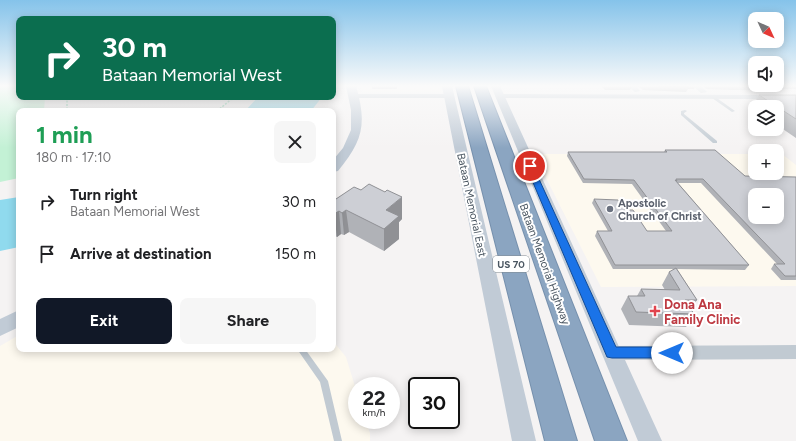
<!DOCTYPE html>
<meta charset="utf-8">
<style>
body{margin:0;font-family:Figtree,sans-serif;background:#f6f6f6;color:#202124;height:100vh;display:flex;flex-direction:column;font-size:15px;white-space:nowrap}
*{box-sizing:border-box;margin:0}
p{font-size:13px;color:#757577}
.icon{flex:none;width:22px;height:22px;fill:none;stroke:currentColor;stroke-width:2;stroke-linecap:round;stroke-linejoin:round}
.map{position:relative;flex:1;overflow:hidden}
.details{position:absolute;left:16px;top:108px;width:320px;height:244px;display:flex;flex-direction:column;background:#fff;border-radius:8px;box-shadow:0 2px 10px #0003}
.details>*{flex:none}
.banner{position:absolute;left:16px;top:16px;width:320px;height:84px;border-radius:8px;box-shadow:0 2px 10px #0003;background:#0b6e4f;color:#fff;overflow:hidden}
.needle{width:26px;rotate:134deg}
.tools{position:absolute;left:748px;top:12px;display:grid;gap:8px}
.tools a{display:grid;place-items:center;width:36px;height:36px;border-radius:8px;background:#fff;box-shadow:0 2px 10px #0003;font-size:20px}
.speed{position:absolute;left:348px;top:377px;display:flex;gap:8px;font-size:20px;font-weight:700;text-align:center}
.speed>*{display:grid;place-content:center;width:52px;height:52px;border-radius:50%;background:#fff;box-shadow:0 2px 10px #0003;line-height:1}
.speed small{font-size:10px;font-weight:400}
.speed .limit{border:2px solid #111;border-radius:6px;background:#fff;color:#111}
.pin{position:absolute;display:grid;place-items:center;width:34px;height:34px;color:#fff;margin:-17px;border:2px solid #fff;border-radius:50%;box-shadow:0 1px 4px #0007}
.me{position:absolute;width:44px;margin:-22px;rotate:270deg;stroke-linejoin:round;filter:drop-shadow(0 0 3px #0008)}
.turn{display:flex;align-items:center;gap:14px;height:84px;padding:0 20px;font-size:18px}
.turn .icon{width:52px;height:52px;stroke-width:2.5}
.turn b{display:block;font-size:28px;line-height:34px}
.round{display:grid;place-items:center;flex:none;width:42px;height:42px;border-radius:8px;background:#f6f6f6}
.headline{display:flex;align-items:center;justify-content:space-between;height:68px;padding:0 20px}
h1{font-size:24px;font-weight:700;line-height:30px;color:#1e9e55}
.cta{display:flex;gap:8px;margin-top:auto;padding:8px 20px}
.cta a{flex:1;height:46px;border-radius:8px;background:#111827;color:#fff;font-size:16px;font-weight:700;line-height:46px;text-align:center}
.cta a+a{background:#f6f6f6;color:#202124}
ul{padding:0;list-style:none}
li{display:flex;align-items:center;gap:12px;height:52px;padding:0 20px}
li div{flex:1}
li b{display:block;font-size:15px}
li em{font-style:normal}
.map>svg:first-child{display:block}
.commercial{fill:#fdf9ef;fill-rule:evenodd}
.green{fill:#c3f1d5}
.water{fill:#90daee}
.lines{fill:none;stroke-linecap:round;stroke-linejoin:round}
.highway-casing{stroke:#7690ad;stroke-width:2}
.path{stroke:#7ad0a6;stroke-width:1.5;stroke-dasharray:2 1.5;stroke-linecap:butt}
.lane{fill:#c1cad2;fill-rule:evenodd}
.street{fill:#c1cad2;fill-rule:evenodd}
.secondary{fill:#c1cbd6;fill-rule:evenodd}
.highway{fill:#8ba5c1;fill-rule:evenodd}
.wall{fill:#b0b2b7}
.shaded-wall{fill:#909195}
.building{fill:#cdcfd5;stroke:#909195;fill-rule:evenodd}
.route{fill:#1a73e8;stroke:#114b97}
.worship-dot{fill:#6b7280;stroke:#fff;stroke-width:1.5}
.health-dot{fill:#e0444e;stroke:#fff;stroke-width:1.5}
.labels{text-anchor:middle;stroke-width:4;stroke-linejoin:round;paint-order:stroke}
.shield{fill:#fff;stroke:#808990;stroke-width:1}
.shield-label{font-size:10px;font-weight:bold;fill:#4a5661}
.worship-label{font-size:11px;font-weight:bold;fill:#5b616d;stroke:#fff;text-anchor:start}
.street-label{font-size:11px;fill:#4a5661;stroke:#fff}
.near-health-label{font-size:13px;font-weight:bold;fill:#be3a42;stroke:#fff;text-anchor:start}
</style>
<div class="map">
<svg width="796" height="441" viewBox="0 0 796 441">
<rect width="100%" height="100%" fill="#f5f3f3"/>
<!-- commercial -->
<path class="commercial" d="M 361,86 L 441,86 L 442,92 L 363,92 Z
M 534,154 L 755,154 L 755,173 L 777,173 L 777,154 L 782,154 L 796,165 L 796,286 L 601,287 ZM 755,195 L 777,195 L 777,217 L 755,217 Z
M 19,335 L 19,349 L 333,349 L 333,341 L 346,357 L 357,393 L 357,420 L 365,420 L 370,433 L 370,441 L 0,441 L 0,346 Z"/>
<!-- green -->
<path class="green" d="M 0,86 L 19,86 L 19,97 L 45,97 L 44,111 L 19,111 L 19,178 L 0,182 Z"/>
<!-- water -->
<path class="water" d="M 258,97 L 322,97 L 311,111 L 245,111 Z
M 19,197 L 19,247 L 0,251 L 0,200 Z"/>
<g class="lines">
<defs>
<path id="highway" d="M 456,86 L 468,86 L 577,441 L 545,441 Z
M 474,86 L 486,86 L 627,441 L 595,441 Z"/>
</defs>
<!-- highway casing -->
<use href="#highway" class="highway-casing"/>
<!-- path -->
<path class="path" d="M 67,97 L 67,111
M 217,111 L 234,97"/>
<!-- lane -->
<path class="lane" d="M 712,96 L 714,96 L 735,111 L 732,112 L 712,98 Z
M 685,110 L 687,111 L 684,113 L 684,114 L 717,141 L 717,143 L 713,143 L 681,115 L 681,111 Z
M 297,349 L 305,349 L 328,381 L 342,441 L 334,441 L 320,382 Z"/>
<!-- street -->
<path class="street" d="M 628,86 L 636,86 L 640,91 L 635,92 Z
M 693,86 L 701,86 L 707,92 L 701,93 Z
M 757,86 L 765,86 L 770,91 L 765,92 Z
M 351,94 L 449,94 L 453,96 L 449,98 L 354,98 L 350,96 Z
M 496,94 L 796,95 L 796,99 L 499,98 L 495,96 Z
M 796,345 L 796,359 L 612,360 L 607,358 L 604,353 L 607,348 L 612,346 Z"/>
<!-- secondary -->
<path class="secondary" d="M 346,86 L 356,86 C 367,124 363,141 338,171 L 333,172 L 333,160 L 343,148 L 351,130 L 351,110 Z
M 442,86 L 452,86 L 536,441 L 512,441 Z
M 491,86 L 500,86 L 662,441 L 638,441 Z
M 19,310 L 19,327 L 0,336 L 0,319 Z"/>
<!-- highway -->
<use href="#highway" class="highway"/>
</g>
<!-- wall -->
<path class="wall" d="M 372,86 L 397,86 L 397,89 L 372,89 Z
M 601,86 L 632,86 L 630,90 L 605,90 Z
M 638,86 L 695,86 L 694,89 L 688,89 L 686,92 L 643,90 Z
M 703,86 L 759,86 L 758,88 L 754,88 L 753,90 L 734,90 L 706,89 Z
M 767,86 L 796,86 L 796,89 L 770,89 Z
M 759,95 L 796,95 L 796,138 L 777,125 L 777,107 L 755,107 L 755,110 L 752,108 Z
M 665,150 L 745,176 L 796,177 L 796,280 L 781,280 L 771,269 L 774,264 L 777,264 L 701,183 L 678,183 L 749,265 L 745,270 L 677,269 L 697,300 L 691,309 L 694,314 L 686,327 L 629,325 L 621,309 L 628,296 L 637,296 L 641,289 L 665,290 L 662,285 L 669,272 L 674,269 L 613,269 L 595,236 L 597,231 L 608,231 L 592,203 L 594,199 L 625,210 L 647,231 L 666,231 L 632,184 L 583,183 L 567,156 L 568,152 L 664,152 Z
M 361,190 L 402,219 L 399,222 L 399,239 L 384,251 L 349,232 L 344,235 L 341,234 L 337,237 L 333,235 L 333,201 Z"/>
<!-- shaded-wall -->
<path class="shaded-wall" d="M 402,197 L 402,219 L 399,222 L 399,239 L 384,251 L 384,229 L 386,210 Z
M 346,210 L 349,232 L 344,235 L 342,213 Z
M 339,211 L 341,234 L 337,237 L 334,214 Z"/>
<!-- building -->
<path class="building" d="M 658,86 L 687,86 L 688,87 Z
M 759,95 L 796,95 L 796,119 Z
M 665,150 L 715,150 L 745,176 L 796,177 L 796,276 L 785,276 L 774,264 L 785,264 L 703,179 L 676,179 L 677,181 L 675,180 L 749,265 L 615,265 L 597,231 L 612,231 L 594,199 L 618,200 L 625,210 L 633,210 L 647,231 L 672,231 L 634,180 L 584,179 L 568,152 L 667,152 ZM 755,195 L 777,195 L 777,217 L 755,217 Z
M 369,184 L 385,192 L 387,190 L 402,197 L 386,210 L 399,216 L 384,229 L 346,210 L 342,213 L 339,211 L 334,214 L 333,214 L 333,201 L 354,187 L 361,190 Z
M 676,268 L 697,300 L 685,300 L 694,314 L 636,312 L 628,296 L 645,296 L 641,289 L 680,290 L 669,272 Z"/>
<!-- sky -->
<linearGradient id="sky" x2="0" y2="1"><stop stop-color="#85c3ea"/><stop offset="0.58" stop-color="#fafafa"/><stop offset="1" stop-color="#fafafa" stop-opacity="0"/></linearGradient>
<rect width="796" height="148" fill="url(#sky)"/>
<!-- route -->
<path class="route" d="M 530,163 L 533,166 L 616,347 L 672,347 L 677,349 L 679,353 L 677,356 L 672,358 L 612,358 L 607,357 L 526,166 Z"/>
<!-- markers -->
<circle class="worship-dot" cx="610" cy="209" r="4"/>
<path class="health-dot" d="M653 305h4v4h4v4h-4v4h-4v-4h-4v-4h4z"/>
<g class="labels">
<!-- shield labels -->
<rect class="shield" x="493" y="256" width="36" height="16" rx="3"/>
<g class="shield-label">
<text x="511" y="268">US 70</text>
</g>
<!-- worship labels -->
<g class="worship-label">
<text x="618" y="207">Apostolic<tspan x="618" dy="13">Church of Christ</tspan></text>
</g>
<!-- street labels -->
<g class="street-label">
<text transform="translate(472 205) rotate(78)" y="4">Bataan Memorial East</text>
<text transform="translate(545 264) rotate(70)" y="4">Bataan Memorial Highway</text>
</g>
<!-- near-health labels -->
<g class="near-health-label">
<text x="664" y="309">Dona Ana<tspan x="664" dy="15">Family Clinic</tspan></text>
</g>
</g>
</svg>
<div class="tools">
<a><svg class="needle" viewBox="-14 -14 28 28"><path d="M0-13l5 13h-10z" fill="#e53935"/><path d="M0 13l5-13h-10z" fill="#757577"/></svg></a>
<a><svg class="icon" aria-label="sound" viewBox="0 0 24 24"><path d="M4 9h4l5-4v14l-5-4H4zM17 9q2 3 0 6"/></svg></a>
<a><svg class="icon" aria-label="layers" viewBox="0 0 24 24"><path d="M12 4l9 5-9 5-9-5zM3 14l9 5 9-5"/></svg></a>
<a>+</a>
<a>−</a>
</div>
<div class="speed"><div>22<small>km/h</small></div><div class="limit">30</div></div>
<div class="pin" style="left:530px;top:166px;background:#d93025"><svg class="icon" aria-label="arrive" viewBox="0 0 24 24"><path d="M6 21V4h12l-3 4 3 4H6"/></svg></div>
<svg class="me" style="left:672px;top:353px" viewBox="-20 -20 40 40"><circle r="19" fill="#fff"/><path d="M0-13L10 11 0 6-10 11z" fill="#1a73e8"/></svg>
<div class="banner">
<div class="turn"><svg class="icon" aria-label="right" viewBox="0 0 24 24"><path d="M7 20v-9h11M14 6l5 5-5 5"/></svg><div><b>30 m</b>Bataan Memorial West</div></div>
</div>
<section class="details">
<div class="headline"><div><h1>1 min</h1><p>180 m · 17:10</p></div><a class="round"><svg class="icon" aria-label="close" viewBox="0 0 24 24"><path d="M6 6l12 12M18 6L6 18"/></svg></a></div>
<ul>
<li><svg class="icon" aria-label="right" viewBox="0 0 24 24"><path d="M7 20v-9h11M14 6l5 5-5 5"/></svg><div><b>Turn right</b><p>Bataan Memorial West</p></div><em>30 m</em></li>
<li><svg class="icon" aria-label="arrive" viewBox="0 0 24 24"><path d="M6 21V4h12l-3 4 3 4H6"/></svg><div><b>Arrive at destination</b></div><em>150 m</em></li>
</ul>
<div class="cta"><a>Exit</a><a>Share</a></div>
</section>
</div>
